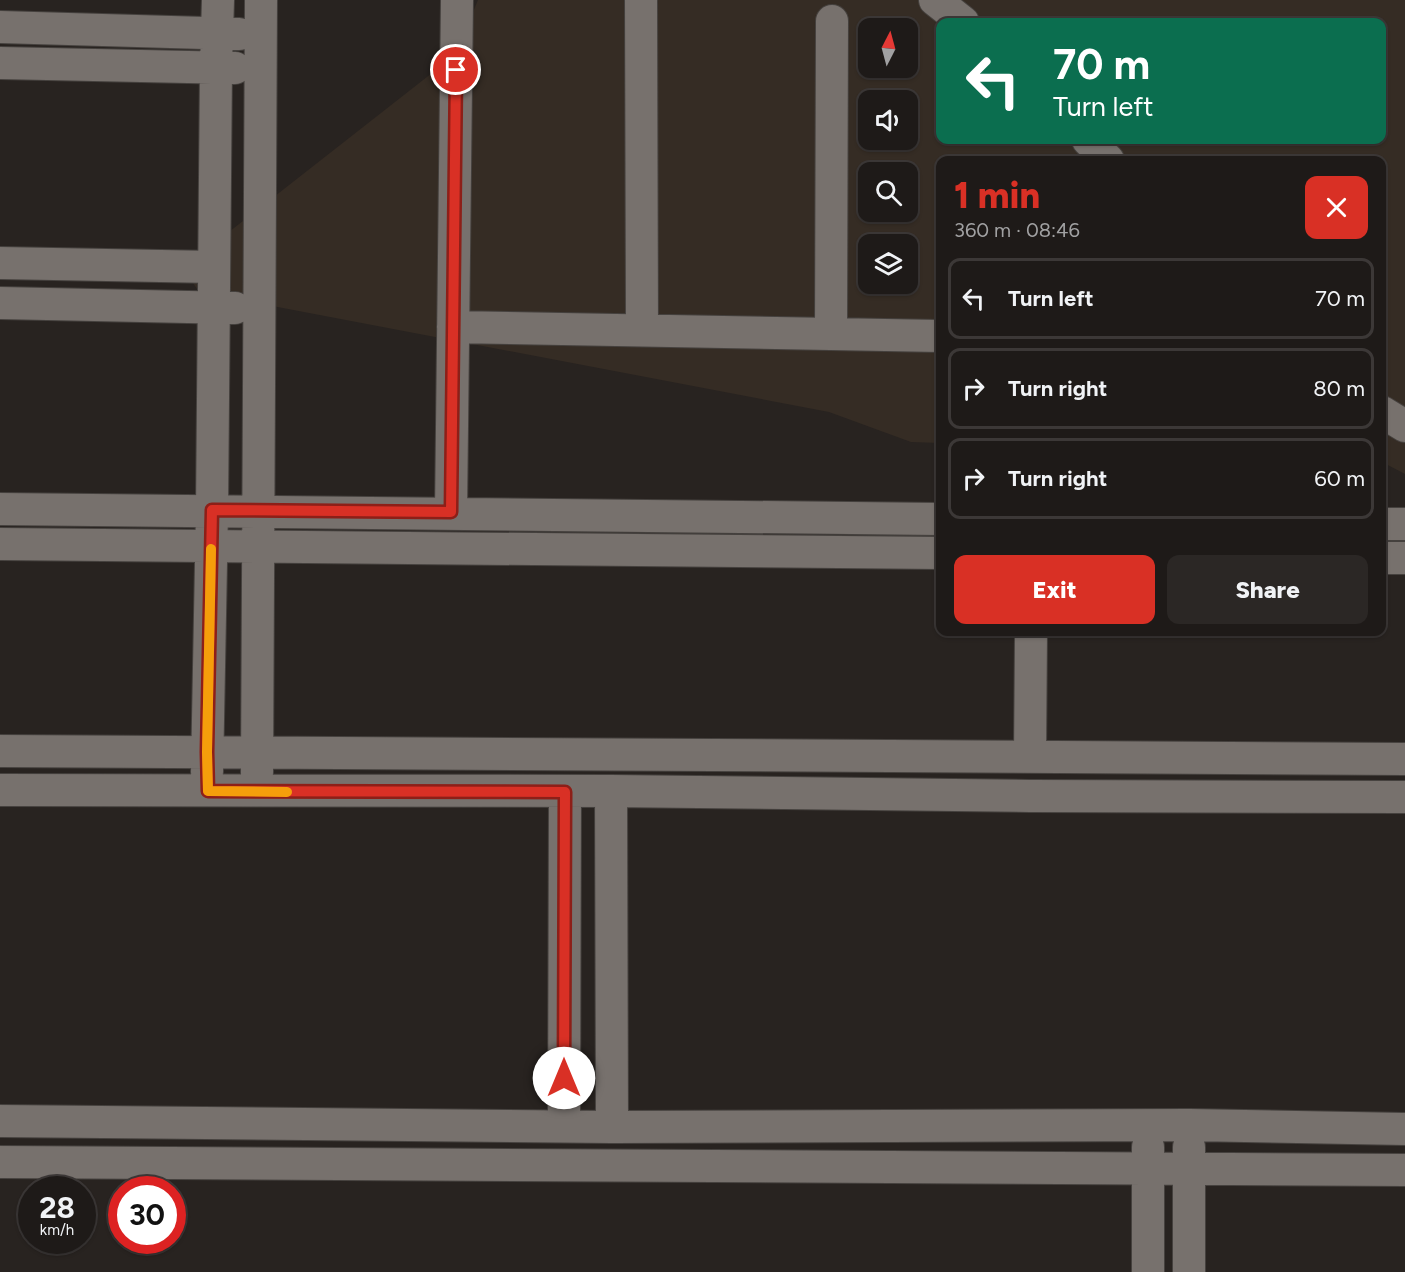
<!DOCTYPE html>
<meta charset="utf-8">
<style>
body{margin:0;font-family:Figtree,sans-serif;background:#2b2725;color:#f1f3f6;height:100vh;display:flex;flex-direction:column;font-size:22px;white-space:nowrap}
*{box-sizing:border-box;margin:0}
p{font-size:20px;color:#a1a1a2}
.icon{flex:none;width:33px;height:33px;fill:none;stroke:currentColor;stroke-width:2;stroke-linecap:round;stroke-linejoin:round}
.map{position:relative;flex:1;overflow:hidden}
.sheet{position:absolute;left:936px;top:156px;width:450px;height:480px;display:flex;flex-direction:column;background:#1e1a18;border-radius:12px;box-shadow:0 2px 4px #0004,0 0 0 2px #3c3837}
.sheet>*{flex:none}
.banner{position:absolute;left:936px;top:18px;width:450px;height:126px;border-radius:12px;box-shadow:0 2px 4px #0004,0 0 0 2px #3c3837;background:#0b6e4f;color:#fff;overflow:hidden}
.needle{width:39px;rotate:6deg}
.fabs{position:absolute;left:858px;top:18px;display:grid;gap:12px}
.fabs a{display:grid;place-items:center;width:60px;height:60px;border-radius:12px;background:#1e1a18;box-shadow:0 2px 4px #0004,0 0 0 2px #3c3837;font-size:30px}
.speed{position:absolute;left:18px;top:1176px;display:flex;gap:12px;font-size:30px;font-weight:700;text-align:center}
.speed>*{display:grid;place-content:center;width:78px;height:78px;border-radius:50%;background:#1e1a18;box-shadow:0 2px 4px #0004,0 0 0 2px #3c3837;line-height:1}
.speed small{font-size:15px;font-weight:400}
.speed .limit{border:9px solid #d22;background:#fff;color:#111}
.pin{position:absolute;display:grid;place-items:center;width:51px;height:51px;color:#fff;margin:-26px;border:3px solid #fff;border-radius:50%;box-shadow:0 2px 6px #0007}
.me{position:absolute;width:66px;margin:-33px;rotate:0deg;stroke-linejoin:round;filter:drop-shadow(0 0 4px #0008)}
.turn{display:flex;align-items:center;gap:21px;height:126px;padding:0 18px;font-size:27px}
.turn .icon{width:78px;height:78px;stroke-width:2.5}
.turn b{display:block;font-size:42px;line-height:51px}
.round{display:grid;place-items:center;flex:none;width:63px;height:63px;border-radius:12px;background:#2b2725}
.summary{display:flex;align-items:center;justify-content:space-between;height:102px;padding:0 18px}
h1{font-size:36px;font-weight:800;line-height:45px;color:#d93025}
.primary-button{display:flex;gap:12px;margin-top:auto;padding:12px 18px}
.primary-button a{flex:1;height:69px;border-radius:12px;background:#d93025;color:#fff;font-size:24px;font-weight:800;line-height:69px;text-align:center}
.primary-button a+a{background:#2b2725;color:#f1f3f6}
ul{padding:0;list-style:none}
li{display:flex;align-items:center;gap:18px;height:81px;margin:0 12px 9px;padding:0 6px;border:3px solid #3c3837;border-radius:12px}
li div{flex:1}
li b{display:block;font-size:22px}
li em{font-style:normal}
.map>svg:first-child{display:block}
.built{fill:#352c24;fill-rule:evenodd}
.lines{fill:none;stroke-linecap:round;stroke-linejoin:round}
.minor-casing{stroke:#45413e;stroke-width:34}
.minor{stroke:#77716d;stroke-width:32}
.route-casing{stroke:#8d1f18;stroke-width:15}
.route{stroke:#d93025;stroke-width:10}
.slow{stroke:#f59e0b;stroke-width:10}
</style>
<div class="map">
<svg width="1405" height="1272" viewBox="0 0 1405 1272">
<rect width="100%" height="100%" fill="#282320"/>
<!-- built -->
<path class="built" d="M 478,0 L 1405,0 L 1405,474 L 1382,462 L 1382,160 L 940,160 L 940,443 L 911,442 L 829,412 L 199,292 L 183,268 L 455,55 ZM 940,22 L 1382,22 L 1382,140 L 940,140 ZM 868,28 L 908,28 L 908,68 L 868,68 ZM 868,100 L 908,100 L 908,140 L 868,140 ZM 868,172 L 908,172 L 908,212 L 868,212 ZM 868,244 L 908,244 L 908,284 L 868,284 Z"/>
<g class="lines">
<defs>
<path id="minor" d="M 641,0 L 642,330
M 935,0 L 963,22
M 0,27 L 239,34
M 0,63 L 235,68
M 1088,140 L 1108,160
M 0,263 L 214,267
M 0,303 L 235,308
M 453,327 L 940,336
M 831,334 L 832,21
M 1382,412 L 1405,426
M 0,509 L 940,519
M 451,512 L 457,0
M 1382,524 L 1405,524
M 0,544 L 940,553
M 1382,558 L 1405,558
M 0,751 L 1405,759
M 1030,757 L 1031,632
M 207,772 L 212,510 L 216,67 L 218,0
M 257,773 L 261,0
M 0,790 L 611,791 L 1030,796 L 1405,797
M 611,791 L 612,1127
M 0,1121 L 612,1127 L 1190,1125 L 1405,1129
M 564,1126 L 565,791
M 0,1162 L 1405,1170
M 1148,1272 L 1148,1147
M 1189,1272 L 1189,1147"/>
</defs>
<!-- minor casing -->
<use href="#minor" class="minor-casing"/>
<!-- minor -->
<use href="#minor" class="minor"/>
</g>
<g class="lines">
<defs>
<path id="route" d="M 456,70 L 451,512 L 212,510 L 207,752 L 208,791 L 565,792 L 564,1078"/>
</defs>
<!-- route casing -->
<use href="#route" class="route-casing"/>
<!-- route -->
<use href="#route" class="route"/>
<!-- slow -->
<path class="slow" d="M 211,549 L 207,752 L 208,791 L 287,792"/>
</g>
</svg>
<div class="fabs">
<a><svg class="needle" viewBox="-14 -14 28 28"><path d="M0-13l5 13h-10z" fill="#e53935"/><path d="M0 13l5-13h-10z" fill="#a1a1a2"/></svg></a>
<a><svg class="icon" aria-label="sound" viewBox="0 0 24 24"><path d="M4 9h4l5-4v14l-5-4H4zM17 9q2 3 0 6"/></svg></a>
<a><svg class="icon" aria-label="search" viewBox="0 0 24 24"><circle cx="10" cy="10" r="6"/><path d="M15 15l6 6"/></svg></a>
<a><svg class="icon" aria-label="layers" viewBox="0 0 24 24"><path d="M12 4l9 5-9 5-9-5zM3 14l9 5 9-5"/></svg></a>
</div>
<div class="speed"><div>28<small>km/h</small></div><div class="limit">30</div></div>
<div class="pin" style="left:456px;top:70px;background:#d93025"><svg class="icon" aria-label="arrive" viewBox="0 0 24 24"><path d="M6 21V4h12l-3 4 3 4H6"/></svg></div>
<svg class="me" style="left:564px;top:1078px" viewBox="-20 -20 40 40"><circle r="19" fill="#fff"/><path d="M0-13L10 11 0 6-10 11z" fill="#d93025"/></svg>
<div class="banner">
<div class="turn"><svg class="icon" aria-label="left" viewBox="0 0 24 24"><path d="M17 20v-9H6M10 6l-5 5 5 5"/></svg><div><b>70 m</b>Turn left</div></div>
</div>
<section class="sheet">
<div class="summary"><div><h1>1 min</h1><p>360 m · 08:46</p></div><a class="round" style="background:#d93025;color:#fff"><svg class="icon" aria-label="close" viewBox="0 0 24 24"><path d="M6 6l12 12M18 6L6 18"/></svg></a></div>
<ul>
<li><svg class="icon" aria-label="left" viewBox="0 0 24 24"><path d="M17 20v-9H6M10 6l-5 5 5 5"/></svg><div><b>Turn left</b></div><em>70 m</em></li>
<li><svg class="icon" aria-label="right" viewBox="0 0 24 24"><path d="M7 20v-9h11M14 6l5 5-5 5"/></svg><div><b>Turn right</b></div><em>80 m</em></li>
<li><svg class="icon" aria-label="right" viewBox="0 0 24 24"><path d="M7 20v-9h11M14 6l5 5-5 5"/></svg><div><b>Turn right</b></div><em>60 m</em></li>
</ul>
<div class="primary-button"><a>Exit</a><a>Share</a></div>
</section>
</div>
